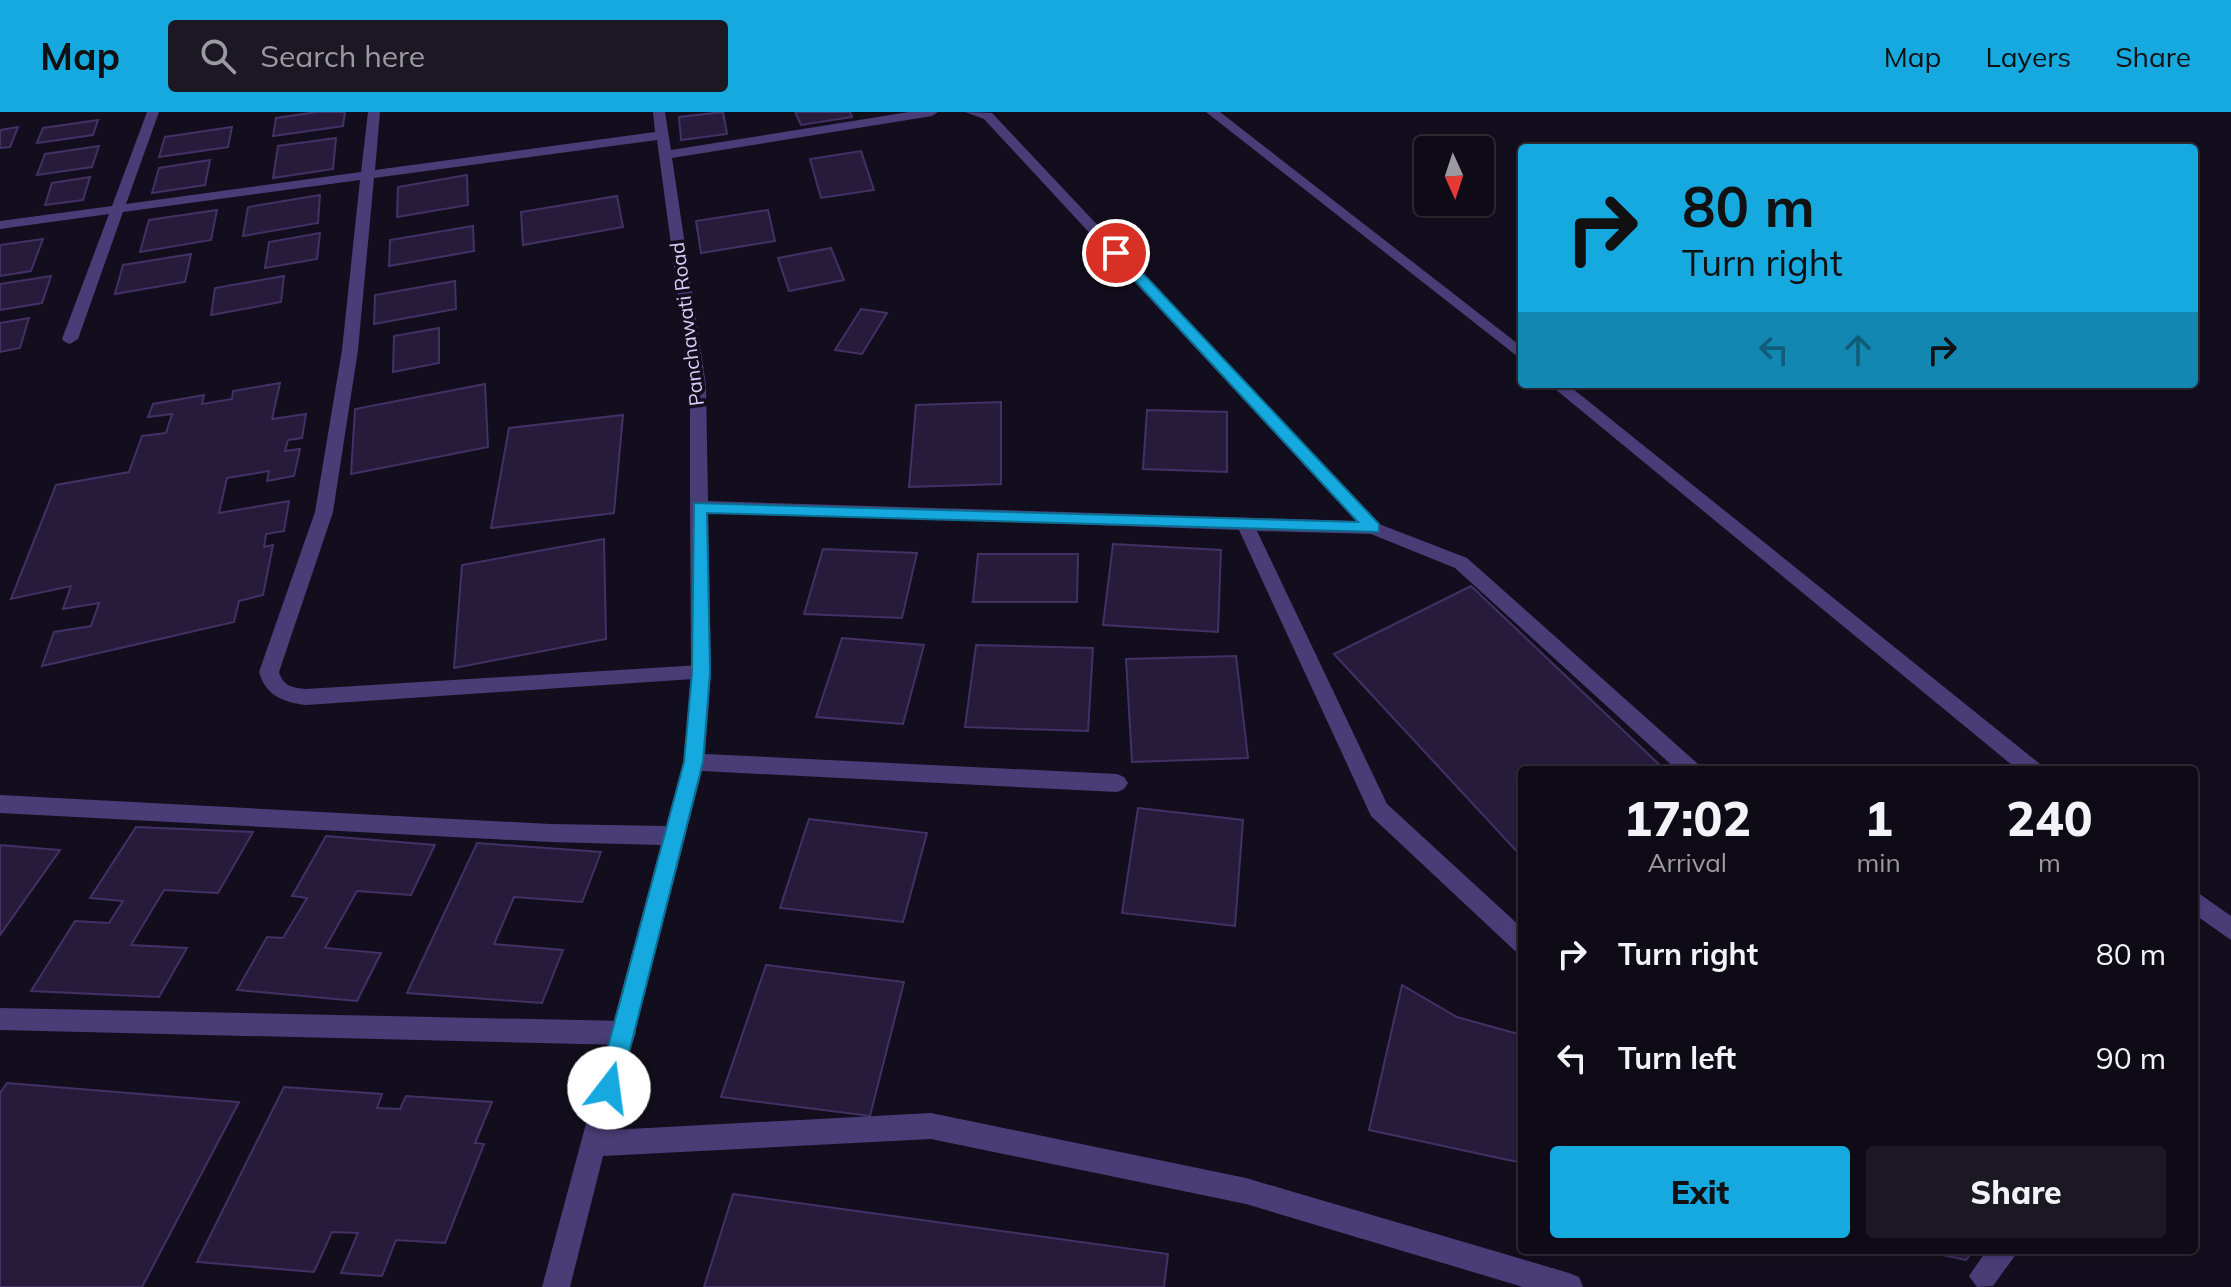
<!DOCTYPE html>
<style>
body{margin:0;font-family:Mulish,sans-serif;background:#1c1823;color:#f1f3f6;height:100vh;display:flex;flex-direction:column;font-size:30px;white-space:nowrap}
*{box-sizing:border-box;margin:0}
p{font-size:26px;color:#9b9aa1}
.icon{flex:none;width:44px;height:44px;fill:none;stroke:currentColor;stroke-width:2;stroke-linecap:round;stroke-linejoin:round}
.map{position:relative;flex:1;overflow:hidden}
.side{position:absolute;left:1518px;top:654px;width:680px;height:488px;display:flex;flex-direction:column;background:#0e0a16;border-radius:8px;box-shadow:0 2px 6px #0004,0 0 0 2px #2e2b35}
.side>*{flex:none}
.top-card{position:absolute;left:1518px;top:32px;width:680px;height:244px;border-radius:8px;box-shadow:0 2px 6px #0004,0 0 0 2px #2e2b35;background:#16a9df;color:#111;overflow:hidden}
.needle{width:52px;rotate:177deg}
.controls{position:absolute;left:1414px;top:24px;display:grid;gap:16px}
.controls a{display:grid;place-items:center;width:80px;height:80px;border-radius:8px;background:#0e0a16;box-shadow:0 2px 6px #0004,0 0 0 2px #2e2b35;font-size:40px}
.pin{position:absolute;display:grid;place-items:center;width:68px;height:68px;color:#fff;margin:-34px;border:4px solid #fff;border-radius:50%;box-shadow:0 2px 8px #0007}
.me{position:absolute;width:88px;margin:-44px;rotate:15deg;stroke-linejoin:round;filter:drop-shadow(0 0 6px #0008)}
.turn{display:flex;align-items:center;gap:28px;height:168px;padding:0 32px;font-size:36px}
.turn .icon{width:104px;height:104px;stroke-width:2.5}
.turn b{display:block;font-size:56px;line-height:68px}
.lanes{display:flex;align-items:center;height:76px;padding:0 32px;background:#0003;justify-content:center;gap:40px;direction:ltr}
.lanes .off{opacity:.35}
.eta{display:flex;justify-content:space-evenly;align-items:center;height:136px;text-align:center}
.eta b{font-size:48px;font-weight:800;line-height:56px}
.button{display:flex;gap:16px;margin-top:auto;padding:16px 32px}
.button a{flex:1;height:92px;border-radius:8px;background:#16a9df;color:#111;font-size:32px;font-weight:800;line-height:92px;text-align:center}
.button a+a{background:#1c1823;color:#f1f3f6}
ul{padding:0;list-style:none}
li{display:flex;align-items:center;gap:24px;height:104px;padding:0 32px}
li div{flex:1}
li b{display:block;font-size:30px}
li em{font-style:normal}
header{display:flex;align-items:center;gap:48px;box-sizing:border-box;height:112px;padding:0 40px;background:#16a9df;color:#111}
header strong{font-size:38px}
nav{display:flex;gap:44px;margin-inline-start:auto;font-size:28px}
.search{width:560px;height:72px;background:#1c1823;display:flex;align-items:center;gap:20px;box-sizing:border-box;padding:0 28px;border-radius:8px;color:#9b9aa1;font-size:30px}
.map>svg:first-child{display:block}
.building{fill:#271b3c;stroke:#433065;stroke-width:2}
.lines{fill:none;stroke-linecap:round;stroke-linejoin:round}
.service{fill:#493d77;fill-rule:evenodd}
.minor{fill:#493d77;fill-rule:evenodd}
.route{fill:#16a9df;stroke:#0e6e91;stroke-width:2}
.labels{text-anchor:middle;stroke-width:7;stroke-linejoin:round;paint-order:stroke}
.street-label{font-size:20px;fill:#dacefa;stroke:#130e1d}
</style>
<header>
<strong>Map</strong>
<div class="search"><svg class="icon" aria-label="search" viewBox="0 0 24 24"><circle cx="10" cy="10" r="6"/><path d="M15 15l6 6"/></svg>Search here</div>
<nav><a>Map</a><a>Layers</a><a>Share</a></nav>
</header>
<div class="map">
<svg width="2231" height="1175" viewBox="0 0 2231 1175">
<rect width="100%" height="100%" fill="#130e1d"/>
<!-- building -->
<path class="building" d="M 317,0 L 345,0 L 343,14 L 273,24 L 276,6 Z
M 723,0 L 727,22 L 681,28 L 679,5 Z
M 795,0 L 850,0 L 852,5 L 801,13 Z
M 98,8 L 93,23 L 37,31 L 43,16 Z
M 18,15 L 10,35 L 0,36 L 0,18 Z
M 232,15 L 228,35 L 159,45 L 165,25 Z
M 336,26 L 333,57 L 273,66 L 278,34 Z
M 99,34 L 92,55 L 37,63 L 45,42 Z
M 861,39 L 874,78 L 821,86 L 810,47 Z
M 210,48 L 205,73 L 152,81 L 159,56 Z
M 467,63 L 468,93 L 397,105 L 398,75 Z
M 90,65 L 83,88 L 45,93 L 52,71 Z
M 320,83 L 318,111 L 243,124 L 248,95 Z
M 617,84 L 623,115 L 523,133 L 521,100 Z
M 217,98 L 211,128 L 140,140 L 149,108 Z
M 768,98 L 775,129 L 701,141 L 696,109 Z
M 473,114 L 474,139 L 389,154 L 390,128 Z
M 320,121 L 317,147 L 265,156 L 269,130 Z
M 43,127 L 31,159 L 0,164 L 0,133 Z
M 831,136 L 844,168 L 789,179 L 778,146 Z
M 191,142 L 185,170 L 115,182 L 123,153 Z
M 51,164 L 42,191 L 0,198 L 0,172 Z
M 284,164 L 281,190 L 211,203 L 215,176 Z
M 455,169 L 456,197 L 374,212 L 375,183 Z
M 861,197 L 887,201 L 862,242 L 835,238 Z
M 29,206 L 20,236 L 0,240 L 0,211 Z
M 439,216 L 439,251 L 393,260 L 394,224 Z
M 280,271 L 272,307 L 306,302 L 302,326 L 288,328 L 285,339 L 300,337 L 294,364 L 267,369 L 269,359 L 227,366 L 219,401 L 289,389 L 284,419 L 266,422 L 264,435 L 273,433 L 263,483 L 239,489 L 234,510 L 42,554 L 54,520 L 91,514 L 99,491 L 63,497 L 71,474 L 11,487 L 56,373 L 129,360 L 142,324 L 166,321 L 172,302 L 148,305 L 153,292 L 204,283 L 202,292 L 232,287 L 233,279 Z
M 485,272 L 488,335 L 351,362 L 355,297 Z
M 1001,290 L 1001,372 L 909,375 L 916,293 Z
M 1147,298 L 1227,300 L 1227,360 L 1143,357 Z
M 623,303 L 614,401 L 491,416 L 509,316 Z
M 604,427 L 606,527 L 454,556 L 462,453 Z
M 1113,432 L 1221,438 L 1218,520 L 1103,513 Z
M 823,437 L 917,441 L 902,506 L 804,502 Z
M 978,442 L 1078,442 L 1077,490 L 973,490 Z
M 1471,474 L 1665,658 L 1522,658 L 1522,745 L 1334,542 Z
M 842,526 L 924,533 L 903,612 L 816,605 Z
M 976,533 L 1093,536 L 1088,619 L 965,615 Z
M 1236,544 L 1248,646 L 1132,650 L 1126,547 Z
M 1138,696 L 1243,708 L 1235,814 L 1122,801 Z
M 809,707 L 927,721 L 903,810 L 780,796 Z
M 136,715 L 253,720 L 218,781 L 164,778 L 131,833 L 187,836 L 159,885 L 31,879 L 75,809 L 109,811 L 123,789 L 90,786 Z
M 326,724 L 435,733 L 411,783 L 357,779 L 325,836 L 381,841 L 357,889 L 237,878 L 267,825 L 283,826 L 307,786 L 292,784 Z
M 477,731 L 601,740 L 582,790 L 514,785 L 494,832 L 563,838 L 542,891 L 407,881 Z
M 0,733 L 60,738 L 0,823 Z
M 766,853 L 904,870 L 870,1004 L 721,985 Z
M 1402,873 L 1457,905 L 1522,923 L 1522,1051 L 1369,1018 Z
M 7,971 L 239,990 L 142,1175 L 0,1175 L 0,981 Z
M 284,975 L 382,982 L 377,996 L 400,997 L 406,984 L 492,990 L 475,1031 L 484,1032 L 445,1131 L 396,1128 L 382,1164 L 341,1161 L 358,1121 L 332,1120 L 314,1160 L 197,1150 Z
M 733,1082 L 1168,1142 L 1164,1175 L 704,1175 Z
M 1919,1138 L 1974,1138 L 1966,1148 Z"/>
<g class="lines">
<!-- service -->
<path class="service" d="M 147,0 L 159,0 L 126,92 L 361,60 L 368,0 L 380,0 L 375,58 L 655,20 L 653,0 L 665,0 L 671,38 L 909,0 L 938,0 L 932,4 L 672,46 L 706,273 L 708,389 L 1356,409 L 984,7 L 965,0 L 992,1 L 1379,412 L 1467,446 L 1698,652 L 1701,658 L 1677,658 L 1455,456 L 1371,422 L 1257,419 L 1387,692 L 1522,816 L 1522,842 L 1514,838 L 1371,704 L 1239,418 L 693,399 L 690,395 L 690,273 L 657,28 L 374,66 L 358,238 L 333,400 L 279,560 C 283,574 293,576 306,577 L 701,553 L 708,556 L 711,561 L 708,566 L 306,593 C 283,590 266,584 259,560 L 315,400 L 342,238 L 360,68 L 123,100 L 78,227 L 70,232 L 65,230 L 62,227 L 109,102 L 0,117 L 0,109 L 112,94 Z
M 1206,0 L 1220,0 L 1522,235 L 1522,248 Z
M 1549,272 L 1567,272 L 2040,652 L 2043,658 L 2018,658 Z
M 2194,778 L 2231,804 L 2231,828 L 2194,802 Z
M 0,896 L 624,909 L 633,913 L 636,921 L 633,929 L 624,933 L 0,918 Z
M 1987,1138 L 2019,1138 L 1993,1174 L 1977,1175 L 1969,1164 Z"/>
<!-- minor -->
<path class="minor" d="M 699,389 L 708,395 L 711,561 L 705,642 L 1117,662 L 1124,665 L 1128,671 L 1124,677 L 1117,680 L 702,659 L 610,1018 L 931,1001 L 1246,1066 L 1569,1161 L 1579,1165 L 1583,1175 L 1523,1175 L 1246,1092 L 931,1027 L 603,1044 L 570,1175 L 542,1175 L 661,733 L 550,730 L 0,701 L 0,683 L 550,712 L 666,714 L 684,650 L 691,561 L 690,395 Z"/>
</g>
<!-- route -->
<path class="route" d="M 1112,138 L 1121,138 L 1379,412 L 1379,420 L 707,401 L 710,561 L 703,650 L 620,976 L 617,984 L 609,987 L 601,984 L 597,976 L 684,650 L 692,561 L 694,391 L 1358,410 L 1112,144 Z"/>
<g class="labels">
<!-- street labels -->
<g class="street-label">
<text transform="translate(687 212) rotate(-97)" y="7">Panchawati Road</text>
</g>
</g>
</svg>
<div class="controls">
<a><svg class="needle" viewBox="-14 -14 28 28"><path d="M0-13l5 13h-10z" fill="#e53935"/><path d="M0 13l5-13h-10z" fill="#9b9aa1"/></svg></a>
</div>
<div class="pin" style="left:1116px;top:141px;background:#d93025"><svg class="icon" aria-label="arrive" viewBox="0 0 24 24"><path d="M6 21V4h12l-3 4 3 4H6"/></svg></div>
<svg class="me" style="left:609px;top:976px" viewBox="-20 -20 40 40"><circle r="19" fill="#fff"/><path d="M0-13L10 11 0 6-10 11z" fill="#16a9df"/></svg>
<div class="top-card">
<div class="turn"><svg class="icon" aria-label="right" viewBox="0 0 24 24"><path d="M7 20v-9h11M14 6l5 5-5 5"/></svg><div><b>80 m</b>Turn right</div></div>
<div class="lanes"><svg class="icon off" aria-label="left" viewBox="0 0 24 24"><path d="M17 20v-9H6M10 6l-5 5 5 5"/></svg><svg class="icon off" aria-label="ahead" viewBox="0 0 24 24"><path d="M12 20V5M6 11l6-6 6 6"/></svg><svg class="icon" aria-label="right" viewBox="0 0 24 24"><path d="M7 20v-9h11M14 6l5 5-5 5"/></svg></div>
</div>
<section class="side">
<div class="eta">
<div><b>17:02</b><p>Arrival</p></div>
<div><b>1</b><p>min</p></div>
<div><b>240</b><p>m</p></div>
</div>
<ul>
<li><svg class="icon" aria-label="right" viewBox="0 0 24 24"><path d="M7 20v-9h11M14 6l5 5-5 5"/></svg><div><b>Turn right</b></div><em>80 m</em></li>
<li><svg class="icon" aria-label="left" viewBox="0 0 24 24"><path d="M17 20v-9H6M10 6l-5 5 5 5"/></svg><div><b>Turn left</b></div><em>90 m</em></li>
</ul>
<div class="button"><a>Exit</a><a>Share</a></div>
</section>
</div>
